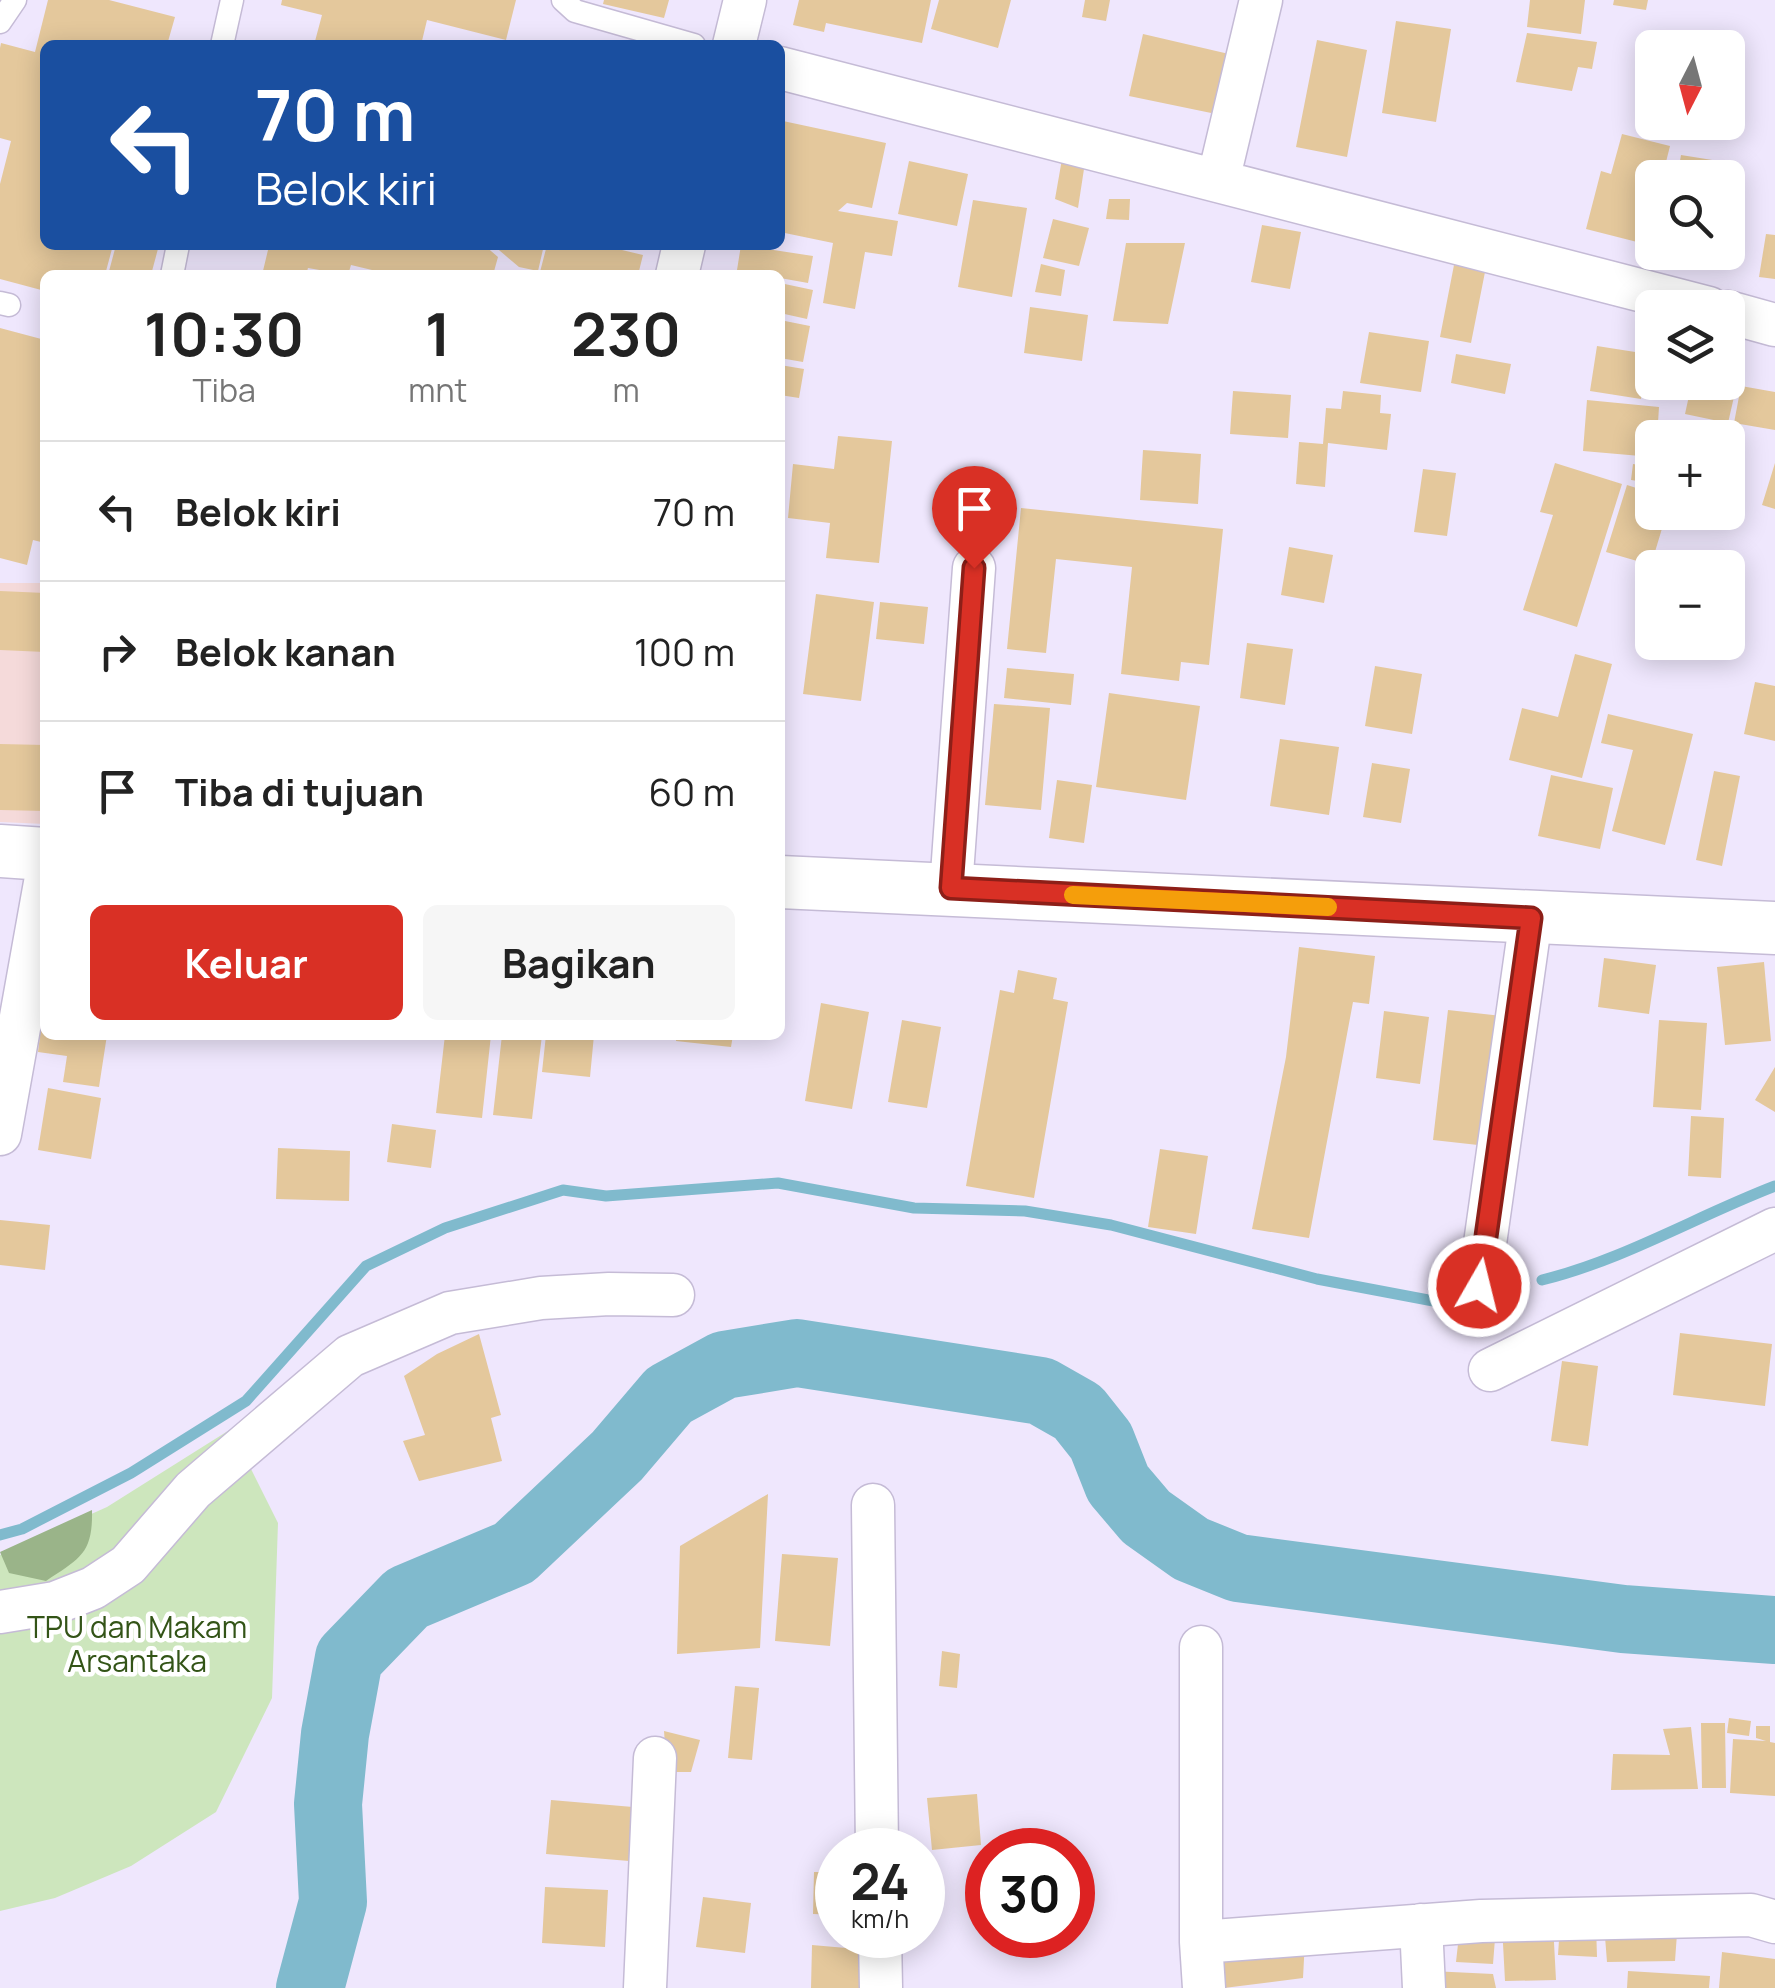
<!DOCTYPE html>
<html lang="id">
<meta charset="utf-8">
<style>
body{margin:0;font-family:Manrope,sans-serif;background:#f6f6f6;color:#222;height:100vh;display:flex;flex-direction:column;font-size:38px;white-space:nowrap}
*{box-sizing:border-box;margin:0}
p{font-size:32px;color:#767676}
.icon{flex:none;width:55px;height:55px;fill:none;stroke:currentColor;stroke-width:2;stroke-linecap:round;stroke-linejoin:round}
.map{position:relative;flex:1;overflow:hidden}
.panel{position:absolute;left:40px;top:270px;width:745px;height:770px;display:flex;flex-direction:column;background:#fff;border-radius:15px;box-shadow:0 5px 25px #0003}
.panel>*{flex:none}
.guide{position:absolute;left:40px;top:40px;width:745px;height:210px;border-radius:15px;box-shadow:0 5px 25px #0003;background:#1a4fa0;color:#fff;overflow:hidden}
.needle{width:65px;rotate:186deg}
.fabs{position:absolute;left:1635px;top:30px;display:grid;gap:20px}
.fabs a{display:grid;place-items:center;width:110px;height:110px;border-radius:15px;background:#fff;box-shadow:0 5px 25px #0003;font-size:50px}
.speed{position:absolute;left:815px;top:1828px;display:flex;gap:20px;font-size:50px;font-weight:700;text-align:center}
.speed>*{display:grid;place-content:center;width:130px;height:130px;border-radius:50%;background:#fff;box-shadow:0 5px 25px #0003;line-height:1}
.speed small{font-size:25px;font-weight:400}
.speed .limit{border:15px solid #d22;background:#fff;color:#111}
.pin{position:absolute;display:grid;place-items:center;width:85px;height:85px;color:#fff;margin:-102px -42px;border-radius:50% 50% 50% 0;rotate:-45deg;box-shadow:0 0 10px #0007}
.pin .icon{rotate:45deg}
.me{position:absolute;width:110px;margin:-55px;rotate:8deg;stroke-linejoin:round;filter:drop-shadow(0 0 8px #0008)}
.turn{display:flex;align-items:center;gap:35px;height:210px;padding:0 50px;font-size:45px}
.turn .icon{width:130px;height:130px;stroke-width:2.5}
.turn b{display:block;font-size:70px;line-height:85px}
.eta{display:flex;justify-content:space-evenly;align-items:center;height:170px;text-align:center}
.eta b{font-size:60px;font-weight:700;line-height:70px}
.action{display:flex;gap:20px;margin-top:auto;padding:20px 50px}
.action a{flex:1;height:115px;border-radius:15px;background:#d93025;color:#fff;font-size:40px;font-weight:700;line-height:115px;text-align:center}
.action a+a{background:#f6f6f6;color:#222}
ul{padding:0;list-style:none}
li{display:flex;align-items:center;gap:30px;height:140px;padding:0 50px;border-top:2px solid #e0e0e0}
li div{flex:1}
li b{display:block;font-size:38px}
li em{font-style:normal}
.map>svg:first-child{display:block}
.education{fill:#f5dada}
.green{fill:#cde6bd}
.forest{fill:#9ab489}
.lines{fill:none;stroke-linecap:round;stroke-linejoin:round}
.stream{stroke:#80bacd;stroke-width:11}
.river{stroke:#80bacd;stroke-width:68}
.building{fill:#e4c89c}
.service-casing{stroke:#c5bbd6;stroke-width:25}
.minor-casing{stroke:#c5bbd6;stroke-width:45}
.tertiary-casing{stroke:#c5bbd6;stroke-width:55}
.service{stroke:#fff;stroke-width:22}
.minor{stroke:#fff;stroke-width:42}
.tertiary{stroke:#fff;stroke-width:52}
.route-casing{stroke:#8d1f18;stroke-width:25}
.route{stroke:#d93025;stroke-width:18}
.slow{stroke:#f59e0b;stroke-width:18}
.labels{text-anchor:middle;stroke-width:9;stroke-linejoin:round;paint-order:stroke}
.park-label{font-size:30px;fill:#335417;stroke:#fff}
</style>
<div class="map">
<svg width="1775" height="1988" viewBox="0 0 1775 1988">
<rect width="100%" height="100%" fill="#efe7fd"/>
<!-- education -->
<path class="education" d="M 0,583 L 45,583 L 45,824 L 0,822 Z"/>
<!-- green -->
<path class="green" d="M 231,1429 L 278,1523 L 272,1698 L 216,1812 L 131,1866 L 55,1898 L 0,1911 L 0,1555 L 107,1507 Z"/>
<!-- forest -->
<path class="forest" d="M 92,1510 C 93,1554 80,1558 46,1581 L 9,1573 L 0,1552 Z"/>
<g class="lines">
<!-- stream -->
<path class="stream" d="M 1542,1280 C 1623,1260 1697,1216 1775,1186
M 0,1535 L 22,1529 L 131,1473 L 246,1401 L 366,1266 L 445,1228 L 563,1190 L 606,1196 L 778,1183 L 914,1208 L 1025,1211 L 1111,1225 L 1317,1279 L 1444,1303 L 1477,1296"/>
<!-- river -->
<path class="river" d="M 310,1988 L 333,1902 L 328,1804 L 335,1734 L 349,1658 L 407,1598 L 514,1553 L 617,1456 L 669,1395 L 724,1365 L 797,1353 L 1041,1391 L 1078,1412 L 1101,1441 L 1118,1484 L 1146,1517 L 1191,1549 L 1238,1568 L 1623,1619 L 1775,1630"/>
</g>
<!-- building -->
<path class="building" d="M 48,0 L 109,0 L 175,17 L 167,45 L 45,45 L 45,245 L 113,245 L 105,275 L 45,275 L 45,291 L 0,279 L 0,184 L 11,141 L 0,138 L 0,48 L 1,43 L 35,52 Z
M 282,0 L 516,0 L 506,40 L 427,20 L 421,45 L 314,45 L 322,15 L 281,5 Z
M 604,0 L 669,0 L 664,18 L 603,4 Z
M 799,0 L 931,0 L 922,43 L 826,23 L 824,32 L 793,25 Z
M 939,0 L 1011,0 L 998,48 L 931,29 Z
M 1085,0 L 1110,0 L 1106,21 L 1082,17 Z
M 1530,0 L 1585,0 L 1581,34 L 1527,27 Z
M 1614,0 L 1648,0 L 1646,10 L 1613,5 Z
M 1396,21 L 1451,29 L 1436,122 L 1382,113 Z
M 1527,33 L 1597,42 L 1592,69 L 1578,67 L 1572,91 L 1516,82 Z
M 1143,34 L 1229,54 L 1216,114 L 1129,96 Z
M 1317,40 L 1367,50 L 1347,157 L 1296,147 Z
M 783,121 L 886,143 L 872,208 L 847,203 L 838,211 L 898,221 L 892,256 L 865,252 L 855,309 L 823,303 L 833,243 L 780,232 Z
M 1622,134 L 1670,146 L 1662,178 L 1652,178 L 1652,214 L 1645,244 L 1586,229 L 1601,171 L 1611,174 Z
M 1681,155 L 1731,163 L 1728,178 L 1677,178 Z
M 1062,159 L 1084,169 L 1078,208 L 1055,199 Z
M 909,161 L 968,174 L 957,226 L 898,214 Z
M 1109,199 L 1130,199 L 1129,220 L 1106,219 Z
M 973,200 L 1027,208 L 1012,297 L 958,287 Z
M 1053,219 L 1089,228 L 1079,266 L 1043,258 Z
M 1262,225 L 1301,232 L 1290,289 L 1251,282 Z
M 1766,234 L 1775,235 L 1775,279 L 1759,277 Z
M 1126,243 L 1185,243 L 1168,324 L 1113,321 Z
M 116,245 L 159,245 L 151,275 L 108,275 Z
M 255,245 L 484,245 L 498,257 L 493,275 L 393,275 L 351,265 L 348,275 L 308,268 L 306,275 L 262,275 L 268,250 Z
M 493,245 L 544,245 L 538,271 L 519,267 Z
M 547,245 L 601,245 L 643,255 L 638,275 L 553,275 L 540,272 Z
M 741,245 L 813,256 L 808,283 L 780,278 L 780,275 L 737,270 Z
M 1041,264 L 1065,270 L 1061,296 L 1035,292 Z
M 1454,265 L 1485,272 L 1471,343 L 1440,337 Z
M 780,283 L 813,290 L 807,319 L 780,313 Z
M 1030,307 L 1088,315 L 1082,361 L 1024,353 Z
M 780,320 L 810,326 L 803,362 L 780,358 Z
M 0,328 L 45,340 L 45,543 L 33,540 L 27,565 L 0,558 Z
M 1369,332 L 1429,341 L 1421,392 L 1360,383 Z
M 1597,346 L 1648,354 L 1641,399 L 1590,391 Z
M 1456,354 L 1511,364 L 1505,394 L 1451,383 Z
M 780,365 L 804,369 L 799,398 L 780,395 Z
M 1728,373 L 1739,375 L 1728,423 L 1685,414 L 1692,382 L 1728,382 Z
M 1741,386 L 1775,392 L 1775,430 L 1734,423 Z
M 1233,391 L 1291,395 L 1288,438 L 1230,434 Z
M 1343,391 L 1381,395 L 1380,413 L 1391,414 L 1387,450 L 1328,443 L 1325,487 L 1296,484 L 1299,442 L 1323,444 L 1326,408 L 1341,409 Z
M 1587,400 L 1659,407 L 1657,438 L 1652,438 L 1652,457 L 1583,451 Z
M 838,436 L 892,441 L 879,563 L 826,558 L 830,523 L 788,518 L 793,464 L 834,469 Z
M 1143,450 L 1201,454 L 1198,504 L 1140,500 Z
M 1555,463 L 1622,484 L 1577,627 L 1523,610 L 1553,515 L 1540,512 Z
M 1775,463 L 1775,509 L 1762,505 Z
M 1633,464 L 1652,467 L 1652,483 L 1631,480 Z
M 1423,469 L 1456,473 L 1447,536 L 1414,532 Z
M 1627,485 L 1652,493 L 1652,512 L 1667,512 L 1651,565 L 1606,552 Z
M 1021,508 L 1223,529 L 1209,665 L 1181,662 L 1179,681 L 1121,674 L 1132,567 L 1056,559 L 1046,653 L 1007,649 Z
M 1289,547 L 1333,555 L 1324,603 L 1281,595 Z
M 0,591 L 45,593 L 45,652 L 0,650 Z
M 816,594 L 874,602 L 861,701 L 803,694 Z
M 880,602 L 928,607 L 924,644 L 876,639 Z
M 1247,643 L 1293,649 L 1285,705 L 1240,698 Z
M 1575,654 L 1612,664 L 1582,778 L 1509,760 L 1522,708 L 1558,717 Z
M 1375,666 L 1422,674 L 1412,734 L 1365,726 Z
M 1007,668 L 1074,674 L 1071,705 L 1004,698 Z
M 1755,682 L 1775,686 L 1775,741 L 1744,734 Z
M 1109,693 L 1200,706 L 1186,800 L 1096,787 Z
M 994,704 L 1050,708 L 1041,810 L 985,805 Z
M 1608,714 L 1693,734 L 1665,845 L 1612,831 L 1633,750 L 1601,743 Z
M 1280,739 L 1339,747 L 1329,815 L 1270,806 Z
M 0,744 L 45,745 L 45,811 L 0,810 Z
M 1372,763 L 1410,769 L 1401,823 L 1363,817 Z
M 1714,771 L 1740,776 L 1722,866 L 1696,860 Z
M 1551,775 L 1613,788 L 1600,849 L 1538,836 Z
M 1057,780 L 1092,785 L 1084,843 L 1049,838 Z
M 1299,947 L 1375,956 L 1369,1004 L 1353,1002 L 1309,1238 L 1252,1229 L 1286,1057 Z
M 1604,958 L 1656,965 L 1649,1014 L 1598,1007 Z
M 1764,962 L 1771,1041 L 1725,1045 L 1717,967 Z
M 1018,970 L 1057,978 L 1053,999 L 1068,1002 L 1034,1198 L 966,1186 L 1000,990 L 1014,993 Z
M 821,1003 L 869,1012 L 852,1109 L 805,1101 Z
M 1448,1010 L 1511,1017 L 1496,1147 L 1433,1140 Z
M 1384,1011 L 1429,1017 L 1420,1084 L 1376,1078 Z
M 43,1012 L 45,1035 L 107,1035 L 99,1087 L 63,1082 L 67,1056 L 38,1052 Z
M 902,1020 L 941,1027 L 927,1108 L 888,1102 Z
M 1659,1020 L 1707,1023 L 1701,1110 L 1653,1107 Z
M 445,1035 L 491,1035 L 482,1118 L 436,1113 Z
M 502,1035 L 542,1035 L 532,1119 L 493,1115 Z
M 546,1035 L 594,1035 L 590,1077 L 542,1072 Z
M 676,1035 L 733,1035 L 731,1047 L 676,1041 Z
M 1775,1067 L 1775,1112 L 1755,1100 Z
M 48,1088 L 101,1098 L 91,1159 L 38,1150 Z
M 1691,1116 L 1724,1118 L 1721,1178 L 1688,1176 Z
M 392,1124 L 436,1130 L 431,1168 L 387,1162 Z
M 278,1148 L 350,1151 L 349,1201 L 276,1199 Z
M 1160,1149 L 1208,1156 L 1196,1234 L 1148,1227 Z
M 0,1220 L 50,1225 L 45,1270 L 0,1265 Z
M 1680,1333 L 1772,1344 L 1765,1406 L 1673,1395 Z
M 479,1334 L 501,1415 L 491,1418 L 502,1461 L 419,1481 L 403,1441 L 425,1435 L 404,1376 L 437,1354 Z
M 1562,1361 L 1598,1366 L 1588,1446 L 1551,1441 Z
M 768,1494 L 760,1648 L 677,1654 L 680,1546 Z
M 782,1554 L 838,1558 L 830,1646 L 775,1641 Z
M 942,1651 L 960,1654 L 957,1688 L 939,1686 Z
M 735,1686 L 759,1688 L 752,1760 L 728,1758 Z
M 1729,1718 L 1751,1721 L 1749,1736 L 1727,1733 Z
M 1701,1723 L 1725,1723 L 1726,1788 L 1702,1788 Z
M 1756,1726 L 1770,1726 L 1770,1742 L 1775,1743 L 1775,1796 L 1730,1793 L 1733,1739 L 1766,1741 L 1756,1738 Z
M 1691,1727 L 1698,1789 L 1611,1790 L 1613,1754 L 1670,1755 L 1663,1729 Z
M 664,1731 L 700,1740 L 691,1772 L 667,1772 Z
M 977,1794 L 981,1845 L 932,1850 L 927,1798 Z
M 551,1800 L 633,1807 L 629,1861 L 546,1854 Z
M 814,1872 L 838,1872 L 838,1915 L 813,1914 Z
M 545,1887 L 608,1890 L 605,1947 L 542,1943 Z
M 703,1897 L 751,1903 L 745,1953 L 696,1947 Z
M 1678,1920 L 1675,1961 L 1607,1962 L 1604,1924 Z
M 1553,1924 L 1556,1980 L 1505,1981 L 1502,1925 Z
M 1560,1925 L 1596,1925 L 1597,1957 L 1558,1955 Z
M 1460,1926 L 1496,1926 L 1493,1964 L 1456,1962 Z
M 1305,1940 L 1303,1978 L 1224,1988 L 1224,1947 Z
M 812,1945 L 869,1950 L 865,1988 L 811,1988 Z
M 1722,1952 L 1775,1959 L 1775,1988 L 1719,1988 Z
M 1431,1971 L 1493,1974 L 1496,1988 L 1432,1988 Z
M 1628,1971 L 1710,1976 L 1709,1988 L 1627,1988 Z"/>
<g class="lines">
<defs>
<path id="service" d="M 563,0 L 575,11 L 694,45
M 0,22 L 15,0
M 222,45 L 232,0
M 172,275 L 178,245
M 0,303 L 9,305"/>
<path id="minor" d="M 734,45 L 745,0
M 780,68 L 1709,308
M 1218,181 L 1261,0
M 677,275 L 684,245
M 1728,312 L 1775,325
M 951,888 L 974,568
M 0,1134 L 45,883
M 1479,1286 L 1531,918
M 1490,1370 L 1775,1229
M 873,1505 L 877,1850
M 0,1612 L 55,1603 L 93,1588 L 128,1565 L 193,1490 L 350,1356 L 450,1313 L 541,1298 L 609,1294 L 673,1295
M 1201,1647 L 1201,1942 L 1204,1988
M 1421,1925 L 1424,1988
M 880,1935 L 881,1988
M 1201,1942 L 1481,1921 L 1751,1915 L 1775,1922
M 645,1988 L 655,1758"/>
<path id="tertiary" d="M 0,851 L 45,854
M 780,882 L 1775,928"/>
</defs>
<!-- service casing -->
<use href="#service" class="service-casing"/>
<!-- minor casing -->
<use href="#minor" class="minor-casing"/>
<!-- tertiary casing -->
<use href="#tertiary" class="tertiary-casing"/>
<!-- service -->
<use href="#service" class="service"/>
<!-- minor -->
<use href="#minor" class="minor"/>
<!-- tertiary -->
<use href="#tertiary" class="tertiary"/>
</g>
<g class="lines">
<defs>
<path id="route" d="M 974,568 L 951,888 L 1531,918 L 1479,1286"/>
</defs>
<!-- route casing -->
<use href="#route" class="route-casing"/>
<!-- route -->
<use href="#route" class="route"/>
<!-- slow -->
<path class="slow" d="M 1073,895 L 1328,907"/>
</g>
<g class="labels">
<!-- park labels -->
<g class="park-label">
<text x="137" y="1638">TPU dan Makam<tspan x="137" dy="34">Arsantaka</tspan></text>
</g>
</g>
</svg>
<div class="fabs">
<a><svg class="needle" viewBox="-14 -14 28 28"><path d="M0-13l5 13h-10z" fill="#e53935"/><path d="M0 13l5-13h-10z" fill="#767676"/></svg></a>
<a><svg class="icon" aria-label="search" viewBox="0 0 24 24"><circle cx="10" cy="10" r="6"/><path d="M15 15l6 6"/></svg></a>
<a><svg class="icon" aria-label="layers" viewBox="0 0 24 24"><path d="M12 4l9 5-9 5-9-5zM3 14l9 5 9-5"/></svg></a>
<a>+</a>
<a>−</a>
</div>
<div class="speed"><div>24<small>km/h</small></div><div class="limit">30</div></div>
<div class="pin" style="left:974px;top:568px;background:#d93025"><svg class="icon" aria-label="arrive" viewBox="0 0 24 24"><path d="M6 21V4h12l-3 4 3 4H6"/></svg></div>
<svg class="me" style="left:1479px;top:1286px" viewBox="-20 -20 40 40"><circle r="17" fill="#d93025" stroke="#fff" stroke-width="3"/><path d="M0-11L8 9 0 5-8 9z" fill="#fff"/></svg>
<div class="guide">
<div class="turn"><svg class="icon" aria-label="left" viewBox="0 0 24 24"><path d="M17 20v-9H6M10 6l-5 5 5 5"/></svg><div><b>70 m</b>Belok kiri</div></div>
</div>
<section class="panel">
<div class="eta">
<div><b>10:30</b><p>Tiba</p></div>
<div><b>1</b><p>mnt</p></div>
<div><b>230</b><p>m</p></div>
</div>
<ul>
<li><svg class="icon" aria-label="left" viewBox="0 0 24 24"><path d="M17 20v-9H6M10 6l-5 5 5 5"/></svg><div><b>Belok kiri</b></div><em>70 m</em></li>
<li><svg class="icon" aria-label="right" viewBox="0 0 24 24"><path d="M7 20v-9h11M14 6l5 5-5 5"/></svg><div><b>Belok kanan</b></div><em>100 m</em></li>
<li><svg class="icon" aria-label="arrive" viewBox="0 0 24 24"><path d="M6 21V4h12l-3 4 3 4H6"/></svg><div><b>Tiba di tujuan</b></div><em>60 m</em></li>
</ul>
<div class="action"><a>Keluar</a><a>Bagikan</a></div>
</section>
</div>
